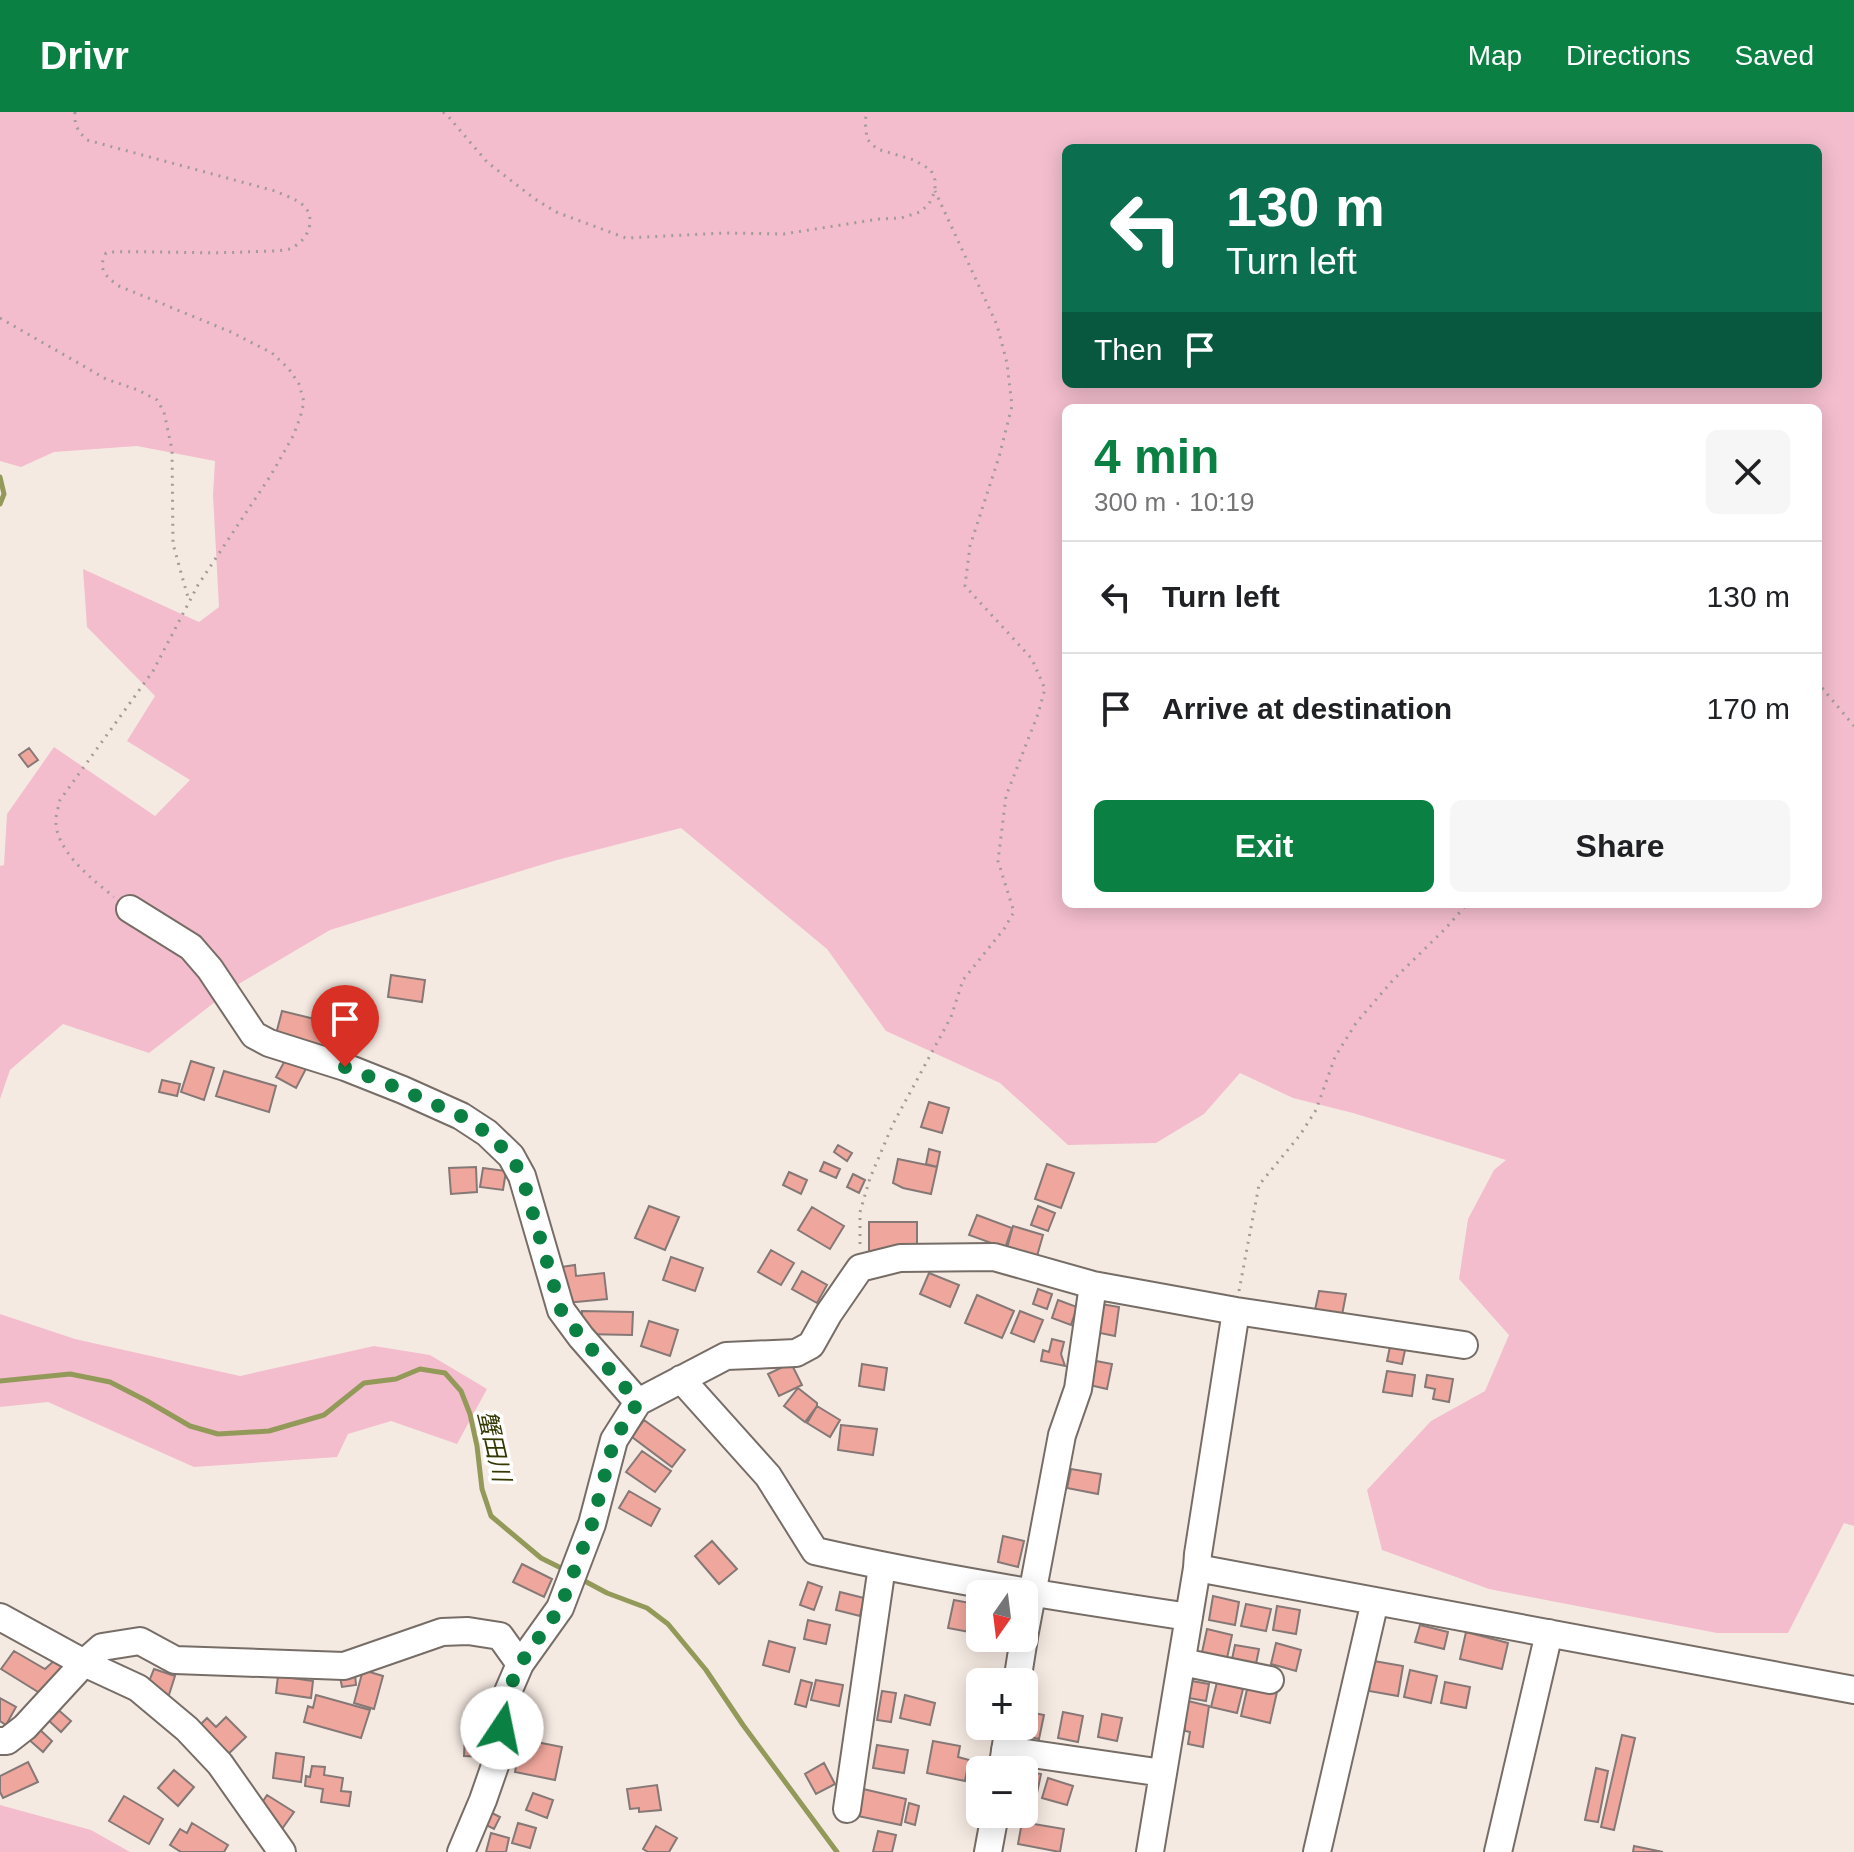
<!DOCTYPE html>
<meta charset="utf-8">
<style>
body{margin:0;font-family:Arial,"Noto Sans JP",sans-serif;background:#f6f6f6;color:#202124;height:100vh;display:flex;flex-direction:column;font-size:30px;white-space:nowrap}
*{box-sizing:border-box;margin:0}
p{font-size:26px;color:#757577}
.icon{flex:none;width:44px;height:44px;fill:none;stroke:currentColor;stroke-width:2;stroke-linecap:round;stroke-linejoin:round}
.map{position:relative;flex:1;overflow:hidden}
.side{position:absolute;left:1062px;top:292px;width:760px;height:504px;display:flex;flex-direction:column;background:#fff;border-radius:12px;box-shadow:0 4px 20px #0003}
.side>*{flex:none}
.guide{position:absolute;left:1062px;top:32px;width:760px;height:244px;border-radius:12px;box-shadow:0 4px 20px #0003;background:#0b6e4f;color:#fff;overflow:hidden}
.needle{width:52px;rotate:194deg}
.fabs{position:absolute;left:966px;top:1468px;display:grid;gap:16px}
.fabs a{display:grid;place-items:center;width:72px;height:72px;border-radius:12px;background:#fff;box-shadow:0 4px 20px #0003;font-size:40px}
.pin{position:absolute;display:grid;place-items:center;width:68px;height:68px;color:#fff;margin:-82px -34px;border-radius:50% 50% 50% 0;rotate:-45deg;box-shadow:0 0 8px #0007}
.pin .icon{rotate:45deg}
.me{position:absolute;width:88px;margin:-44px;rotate:11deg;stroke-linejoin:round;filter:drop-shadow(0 0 6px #0008)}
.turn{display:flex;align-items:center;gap:28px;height:168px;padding:0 32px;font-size:36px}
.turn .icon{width:104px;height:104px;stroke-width:2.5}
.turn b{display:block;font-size:56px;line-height:68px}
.then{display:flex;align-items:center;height:76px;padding:0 32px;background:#0003;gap:16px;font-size:30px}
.round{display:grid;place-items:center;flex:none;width:84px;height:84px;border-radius:12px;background:#f6f6f6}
.summary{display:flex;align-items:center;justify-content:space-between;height:136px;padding:0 32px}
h1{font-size:48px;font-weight:800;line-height:60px;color:#0b8043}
.button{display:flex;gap:16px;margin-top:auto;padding:16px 32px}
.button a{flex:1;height:92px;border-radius:12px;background:#0b8043;color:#fff;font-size:32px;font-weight:800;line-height:92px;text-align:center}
.button a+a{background:#f6f6f6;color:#202124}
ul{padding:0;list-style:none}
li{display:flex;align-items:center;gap:24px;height:112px;padding:0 32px;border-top:2px solid #e0e0e0}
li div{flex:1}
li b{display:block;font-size:30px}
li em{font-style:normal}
header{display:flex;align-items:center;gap:48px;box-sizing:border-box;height:112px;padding:0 40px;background:#0b8043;color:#fff}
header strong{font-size:38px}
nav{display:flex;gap:44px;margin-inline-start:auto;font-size:28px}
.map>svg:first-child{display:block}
.green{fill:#f3bdcd;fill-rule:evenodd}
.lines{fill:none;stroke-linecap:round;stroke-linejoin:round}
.stream{stroke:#939a59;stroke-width:5}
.building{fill:#efa69c;stroke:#857876;stroke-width:2}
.minor-casing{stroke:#776d67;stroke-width:30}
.path{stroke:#a39b95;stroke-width:3;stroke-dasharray:2 6;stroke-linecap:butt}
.minor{stroke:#fff;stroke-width:26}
.route{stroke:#0b8043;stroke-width:14;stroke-dasharray:0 25.2}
.labels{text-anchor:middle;stroke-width:7;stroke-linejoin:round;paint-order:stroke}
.water-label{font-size:24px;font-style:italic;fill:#343903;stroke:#fff}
</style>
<header>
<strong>Drivr</strong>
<nav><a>Map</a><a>Directions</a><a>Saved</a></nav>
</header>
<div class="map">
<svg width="1854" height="1740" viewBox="0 0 1854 1740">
<rect width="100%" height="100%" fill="#f5eae2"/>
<!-- green -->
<path class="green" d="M 0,0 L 1854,0 L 1854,1414 L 1844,1411 L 1788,1521 L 1717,1521 L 1489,1477 L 1382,1438 L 1367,1378 L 1431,1309 L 1485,1279 L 1509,1223 L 1459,1167 L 1468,1107 L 1494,1058 L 1506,1048 L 1353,1001 L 1293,986 L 1240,961 L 1204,1002 L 1156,1031 L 1068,1033 L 1000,971 L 886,919 L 827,837 L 681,716 L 557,748 L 330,818 L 237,873 L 149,941 L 63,912 L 10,958 L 0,987 L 0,754 L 4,753 L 7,702 L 54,635 L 155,704 L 190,668 L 127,629 L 155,584 L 87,515 L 83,457 L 199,510 L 219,495 L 213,383 L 215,349 L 137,334 L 54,340 L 21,355 L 0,349 ZM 1066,36 L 1818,36 L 1818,272 L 1066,272 ZM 1066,296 L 1818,296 L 1818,792 L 1066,792 Z
M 0,1202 L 75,1227 L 240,1264 L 374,1234 L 430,1243 L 487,1277 L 457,1332 L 391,1309 L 348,1322 L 337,1345 L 194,1355 L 48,1290 L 0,1295 Z
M 0,1693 L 91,1718 L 130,1740 L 0,1740 Z"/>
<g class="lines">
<!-- stream -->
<path class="stream" d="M 0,365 L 4,382 L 0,392
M 0,1269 L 70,1262 L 110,1270 L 147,1289 L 190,1314 L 218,1322 L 269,1319 L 324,1303 L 364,1271 L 396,1267 L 420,1257 L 445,1261 L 461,1279 L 470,1302 L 477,1334 L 482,1377 L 491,1404 L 541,1446 L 567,1459
M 579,1466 L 607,1481 L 647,1496 L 668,1512 L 706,1558 L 743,1613 L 837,1740"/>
</g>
<!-- building -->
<path class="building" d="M 29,636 L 38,648 L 28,655 L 19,643 Z
M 391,863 L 425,868 L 422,890 L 388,885 Z
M 335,877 L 351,882 L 341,914 L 326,908 Z
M 282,899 L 331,911 L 325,938 L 275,926 Z
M 289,941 L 309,951 L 296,976 L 276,965 Z
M 191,949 L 214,956 L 204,988 L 181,980 Z
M 224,959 L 276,974 L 269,1000 L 216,984 Z
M 162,968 L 180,972 L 177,984 L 159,980 Z
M 929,990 L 949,996 L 942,1021 L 921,1015 Z
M 838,1033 L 852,1041 L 847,1049 L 834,1040 Z
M 929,1037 L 940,1040 L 937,1055 L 926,1052 Z
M 898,1047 L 937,1055 L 931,1082 L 903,1076 L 893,1071 Z
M 824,1050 L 840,1057 L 836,1066 L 820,1059 Z
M 1047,1052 L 1074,1061 L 1061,1096 L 1035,1087 Z
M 476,1055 L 477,1080 L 451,1082 L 449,1056 Z
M 483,1056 L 506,1059 L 503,1078 L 480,1075 Z
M 789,1060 L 807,1068 L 801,1082 L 783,1073 Z
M 853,1062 L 865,1068 L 859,1081 L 847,1075 Z
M 649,1094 L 679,1105 L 665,1138 L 635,1126 Z
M 1038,1094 L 1055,1101 L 1048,1119 L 1031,1113 Z
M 812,1095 L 844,1114 L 830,1137 L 798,1118 Z
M 977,1103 L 1012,1116 L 1005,1136 L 969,1123 Z
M 869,1110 L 917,1110 L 917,1139 L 869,1139 Z
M 1013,1114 L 1043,1123 L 1037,1144 L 1007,1136 Z
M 771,1138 L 794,1151 L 781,1173 L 758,1160 Z
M 671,1145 L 703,1156 L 695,1179 L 663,1168 Z
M 575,1153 L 576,1164 L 604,1161 L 607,1187 L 566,1191 L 561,1155 Z
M 802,1159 L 827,1173 L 817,1191 L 792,1177 Z
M 929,1161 L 959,1173 L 950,1195 L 920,1182 Z
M 1038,1177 L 1052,1182 L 1047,1197 L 1033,1192 Z
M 1319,1179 L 1346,1182 L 1342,1203 L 1315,1198 Z
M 977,1183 L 1014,1199 L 1002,1226 L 965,1211 Z
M 1058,1188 L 1077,1195 L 1071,1213 L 1052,1206 Z
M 1101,1192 L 1119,1195 L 1115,1224 L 1100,1221 Z
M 582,1199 L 633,1200 L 632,1223 L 582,1222 Z
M 1020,1199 L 1043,1208 L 1034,1230 L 1011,1221 Z
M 649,1209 L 678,1218 L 670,1244 L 641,1234 Z
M 1392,1225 L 1407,1229 L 1402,1252 L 1387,1249 Z
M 1052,1227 L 1064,1230 L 1061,1242 L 1065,1254 L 1041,1249 L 1043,1238 L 1049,1240 Z
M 1091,1248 L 1112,1252 L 1107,1277 L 1085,1272 Z
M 791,1251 L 802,1273 L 779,1284 L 768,1262 Z
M 862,1252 L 887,1256 L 884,1278 L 859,1274 Z
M 1387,1259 L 1415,1263 L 1412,1284 L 1383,1280 Z
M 1427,1263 L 1453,1267 L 1449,1290 L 1433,1287 L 1435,1277 L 1425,1275 Z
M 798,1276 L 817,1291 L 817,1294 L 805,1310 L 784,1294 Z
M 817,1294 L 840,1308 L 830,1325 L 807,1311 Z
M 644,1308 L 685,1338 L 672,1355 L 632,1325 Z
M 841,1313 L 877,1317 L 873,1343 L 838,1338 Z
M 642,1339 L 671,1359 L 655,1380 L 626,1360 Z
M 1071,1357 L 1101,1362 L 1098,1382 L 1067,1376 Z
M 629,1379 L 660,1397 L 651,1414 L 619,1396 Z
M 1003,1424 L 1024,1429 L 1018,1455 L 998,1450 Z
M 712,1429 L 737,1457 L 719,1472 L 695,1444 Z
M 522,1452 L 552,1467 L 544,1485 L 513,1470 Z
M 808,1470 L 822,1475 L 814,1498 L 800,1493 Z
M 840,1480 L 864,1486 L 860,1504 L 836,1498 Z
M 1213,1484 L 1239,1490 L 1235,1513 L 1209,1508 Z
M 954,1488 L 980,1493 L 980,1522 L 948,1516 Z
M 1246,1492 L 1271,1497 L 1266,1519 L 1241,1514 Z
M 1277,1494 L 1300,1498 L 1296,1522 L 1273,1518 Z
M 808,1508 L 830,1513 L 826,1532 L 804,1527 Z
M 1420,1513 L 1448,1520 L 1444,1537 L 1415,1530 Z
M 1207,1517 L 1232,1523 L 1226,1551 L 1201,1545 Z
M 1466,1520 L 1508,1531 L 1502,1557 L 1460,1547 Z
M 769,1529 L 795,1536 L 789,1560 L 763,1553 Z
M 1276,1531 L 1301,1538 L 1296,1559 L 1271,1552 Z
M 1235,1533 L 1259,1537 L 1255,1557 L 1231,1552 Z
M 14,1539 L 45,1557 L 56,1547 L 68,1557 L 43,1583 L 1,1557 Z
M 1374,1549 L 1403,1554 L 1398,1584 L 1369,1579 Z
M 154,1557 L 175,1564 L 168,1586 L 146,1577 Z
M 363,1558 L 383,1564 L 374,1597 L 354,1591 Z
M 1410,1558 L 1437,1564 L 1431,1591 L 1404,1585 Z
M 355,1562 L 356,1573 L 342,1575 L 340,1565 Z
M 278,1564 L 313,1569 L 311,1586 L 276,1581 Z
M 801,1568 L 812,1571 L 806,1595 L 795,1592 Z
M 816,1568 L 843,1573 L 839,1594 L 811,1588 Z
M 1192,1569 L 1209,1572 L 1206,1589 L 1189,1586 Z
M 1217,1570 L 1243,1577 L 1237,1601 L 1211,1595 Z
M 1445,1570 L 1470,1575 L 1466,1596 L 1441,1591 Z
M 1248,1573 L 1277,1580 L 1270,1611 L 1241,1604 Z
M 882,1579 L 896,1581 L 891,1610 L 877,1608 Z
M 316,1583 L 370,1598 L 361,1626 L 304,1610 L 308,1594 L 313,1596 Z
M 905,1583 L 935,1591 L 930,1613 L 900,1606 Z
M 0,1586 L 16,1595 L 6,1613 L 0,1609 Z
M 1188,1589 L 1209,1594 L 1203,1635 L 1188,1632 L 1190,1620 L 1185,1619 L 1185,1607 Z
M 55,1595 L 71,1609 L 61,1620 L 46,1606 Z
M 1024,1599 L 1044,1603 L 1039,1627 L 1017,1622 L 1019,1614 L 1024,1614 Z
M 1063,1600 L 1083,1604 L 1078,1630 L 1058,1626 Z
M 1102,1602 L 1122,1606 L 1117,1629 L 1098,1625 Z
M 226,1605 L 246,1625 L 221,1649 L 193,1620 L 207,1606 L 216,1615 Z
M 37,1615 L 52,1629 L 43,1640 L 27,1626 Z
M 465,1622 L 487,1622 L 487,1645 L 464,1644 Z
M 1622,1623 L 1635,1626 L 1614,1718 L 1601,1715 Z
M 521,1627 L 562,1635 L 555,1668 L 515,1660 Z
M 933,1629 L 960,1634 L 958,1645 L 969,1648 L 965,1669 L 927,1661 Z
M 877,1633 L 908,1638 L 904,1661 L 873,1656 Z
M 276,1641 L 304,1645 L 301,1670 L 273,1666 Z
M 28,1650 L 38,1670 L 3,1686 L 0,1680 L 0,1664 Z
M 824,1651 L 835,1672 L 816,1682 L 805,1662 Z
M 312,1654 L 325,1655 L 324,1663 L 343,1666 L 341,1679 L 351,1680 L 349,1694 L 321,1690 L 323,1677 L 305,1674 L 306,1664 L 310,1665 Z
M 1596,1656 L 1608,1659 L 1598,1710 L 1585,1708 Z
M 174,1658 L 194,1675 L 178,1694 L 158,1676 Z
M 1024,1659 L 1041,1662 L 1037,1681 L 1024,1679 Z
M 1048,1666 L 1073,1674 L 1067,1693 L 1042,1686 Z
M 657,1673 L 661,1698 L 639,1700 L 639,1696 L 630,1697 L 627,1677 Z
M 859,1676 L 906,1687 L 901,1713 L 853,1703 Z
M 533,1681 L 553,1688 L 547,1706 L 526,1698 Z
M 267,1683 L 294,1700 L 282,1717 L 256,1700 Z
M 124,1684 L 163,1707 L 149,1732 L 109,1709 Z
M 909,1691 L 919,1694 L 915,1713 L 905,1710 Z
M 488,1699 L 500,1705 L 494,1717 L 482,1711 Z
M 1022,1710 L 1064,1717 L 1060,1740 L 1018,1732 Z
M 192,1711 L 228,1733 L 224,1740 L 181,1740 L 170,1733 L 180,1717 L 187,1721 Z
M 518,1711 L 536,1716 L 530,1736 L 512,1731 Z
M 656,1714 L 677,1726 L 669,1740 L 648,1740 L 643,1737 Z
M 878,1719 L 896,1723 L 892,1740 L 873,1740 Z
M 491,1721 L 509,1726 L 506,1740 L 486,1740 Z
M 1634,1734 L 1663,1740 L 1633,1740 Z"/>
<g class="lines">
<defs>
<path id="minor" d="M 130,797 L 191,835 L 210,857 L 254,923 L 269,931 L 345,955 L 403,978 L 461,1004 L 487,1021 L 511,1044 L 522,1064 L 561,1198 L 581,1225 L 638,1290 L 614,1328 L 592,1412 L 560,1496 L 520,1552 L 504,1589 L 499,1642 L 483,1688 L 461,1740
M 681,1267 L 768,1364 L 815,1439 C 938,1467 1064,1486 1189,1505
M 638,1290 L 726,1244 L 796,1241 L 811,1233 L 829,1201 L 860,1156 L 900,1146 L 994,1145 L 1093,1173 L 1236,1199 L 1464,1233
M 1197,1456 L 1854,1578
M 0,1505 L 84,1551 L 138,1576 L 187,1617 L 220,1652 L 282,1740
M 1024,1525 L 1062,1323 L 1078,1277 L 1093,1173
M 1182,1550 L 1270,1568
M 1017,1570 L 1024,1526
M 0,1629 L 7,1629 L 25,1615 L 84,1551 L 102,1535 L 140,1529 L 175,1548 L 344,1554 L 442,1520 L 468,1519 L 500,1524 L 520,1552
M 1005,1638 L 1163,1661
M 1002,1658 L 1009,1614
M 847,1697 L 882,1454
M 988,1740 L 995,1702
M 1150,1740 L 1197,1456 L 1198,1442 L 1236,1199
M 1317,1740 L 1375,1489
M 1498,1740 L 1549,1521"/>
</defs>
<!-- minor casing -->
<use href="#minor" class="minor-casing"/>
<!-- path -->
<path class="path" d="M 75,0 C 74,14 78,19 87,28 L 275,79 C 290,86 310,90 310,109 C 310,122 300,133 289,137 C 275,140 259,139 245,140 C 201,142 157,139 113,140 L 106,141 C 97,157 106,165 119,174 L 231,220 L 272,241 L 289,257 L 299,272 L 304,290 L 300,306 L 293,324 L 271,363 L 198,473 L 153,559 L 60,688 C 59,694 56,701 56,707 C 54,738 92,767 114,785
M 443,0 L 447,3 L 487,50 L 535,87 L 556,100 L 626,126 L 724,121 L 784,122 L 879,107 L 901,106 L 920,100 L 929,92 L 935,79 L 935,68 L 931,58 L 914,48 L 877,37 L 867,27 L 865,9 L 867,0
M 0,206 L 106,267 L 138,278 L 157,288 L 164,300 L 172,338 L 173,432 L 189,489
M 1818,569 L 1823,577 L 1854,614
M 860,1132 L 860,1100 L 870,1066 L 893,1012 L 951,905 L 963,868 L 1004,817 L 1014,800 L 998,749 L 1006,684 L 1038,602 L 1045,577 L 1032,547 L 965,474 L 970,434 L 999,345 L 1012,294 L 1007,251 L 997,213 L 935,79
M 1239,1179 L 1259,1073 L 1300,1023 L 1316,998 L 1335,945 L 1356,911 L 1393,868 L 1446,816 L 1467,792"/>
<!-- minor -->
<use href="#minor" class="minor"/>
</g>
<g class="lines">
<!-- route -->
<path class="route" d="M 345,955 L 403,978 L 461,1004 L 487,1021 L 511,1044 L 522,1064 L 561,1198 L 581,1225 L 638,1290 L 614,1328 L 592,1412 L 560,1496 L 520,1552 L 504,1589 L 502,1616"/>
</g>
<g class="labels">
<!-- water labels -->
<g class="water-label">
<text transform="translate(494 1334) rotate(77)" y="8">蟹田川</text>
</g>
</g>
</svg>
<div class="fabs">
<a><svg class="needle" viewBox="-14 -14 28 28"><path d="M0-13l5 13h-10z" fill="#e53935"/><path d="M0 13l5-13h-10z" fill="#757577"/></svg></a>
<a>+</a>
<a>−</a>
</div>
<div class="pin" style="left:345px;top:955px;background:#d93025"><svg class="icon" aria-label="arrive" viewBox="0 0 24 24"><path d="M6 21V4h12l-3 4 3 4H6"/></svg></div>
<svg class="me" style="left:502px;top:1616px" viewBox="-20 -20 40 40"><circle r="19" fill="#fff"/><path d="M0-13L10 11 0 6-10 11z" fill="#0b8043"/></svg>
<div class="guide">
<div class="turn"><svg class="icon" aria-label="left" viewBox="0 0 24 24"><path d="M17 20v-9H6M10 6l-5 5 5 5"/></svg><div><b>130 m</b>Turn left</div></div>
<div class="then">Then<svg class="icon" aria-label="arrive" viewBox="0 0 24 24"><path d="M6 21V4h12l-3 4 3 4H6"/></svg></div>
</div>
<section class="side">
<div class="summary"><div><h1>4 min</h1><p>300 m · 10:19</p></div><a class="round"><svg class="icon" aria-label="close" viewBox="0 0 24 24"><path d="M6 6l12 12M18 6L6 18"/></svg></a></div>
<ul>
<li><svg class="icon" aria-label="left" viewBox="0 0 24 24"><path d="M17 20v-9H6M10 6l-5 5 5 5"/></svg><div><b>Turn left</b></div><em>130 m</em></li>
<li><svg class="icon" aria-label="arrive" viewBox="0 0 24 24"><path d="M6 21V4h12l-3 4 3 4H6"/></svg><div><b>Arrive at destination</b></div><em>170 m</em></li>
</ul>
<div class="button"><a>Exit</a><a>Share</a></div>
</section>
</div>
